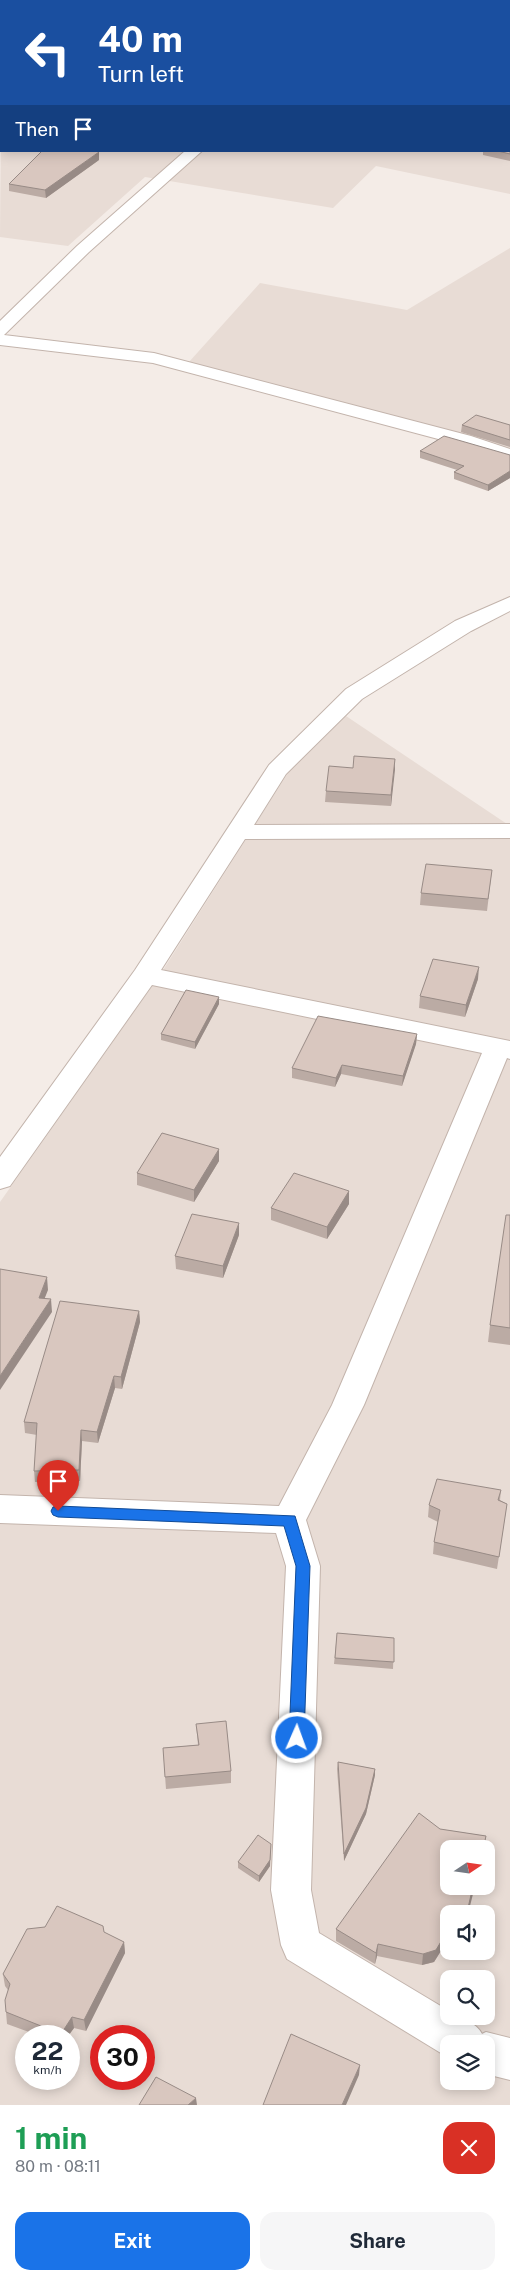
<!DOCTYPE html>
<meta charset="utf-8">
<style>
body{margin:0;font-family:"Public Sans",sans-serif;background:#f6f6f7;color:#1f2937;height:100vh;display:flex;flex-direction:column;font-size:19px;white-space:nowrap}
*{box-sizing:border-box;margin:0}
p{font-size:16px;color:#747a83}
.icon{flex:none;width:28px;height:28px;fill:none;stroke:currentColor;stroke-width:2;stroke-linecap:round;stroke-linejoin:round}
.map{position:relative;height:2105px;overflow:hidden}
.drawer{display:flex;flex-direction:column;background:#fff;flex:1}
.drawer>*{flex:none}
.banner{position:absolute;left:0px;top:0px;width:510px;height:152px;box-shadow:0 2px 12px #0003;background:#1a4fa0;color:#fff;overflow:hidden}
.needle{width:32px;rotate:77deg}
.controls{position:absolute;left:440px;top:1840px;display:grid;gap:10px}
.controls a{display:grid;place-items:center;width:55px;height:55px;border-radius:10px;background:#fff;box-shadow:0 2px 12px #0003;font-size:25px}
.speed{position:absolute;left:15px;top:2025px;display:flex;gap:10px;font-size:25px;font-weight:700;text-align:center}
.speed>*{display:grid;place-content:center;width:65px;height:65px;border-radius:50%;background:#fff;box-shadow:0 2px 12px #0003;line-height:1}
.speed small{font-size:12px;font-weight:400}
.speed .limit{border:8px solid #d22;background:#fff;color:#111}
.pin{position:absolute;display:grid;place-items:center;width:42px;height:42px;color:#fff;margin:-51px -21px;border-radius:50% 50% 50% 0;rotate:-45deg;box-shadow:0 0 5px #0007}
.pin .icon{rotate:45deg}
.me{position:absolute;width:55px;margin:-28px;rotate:2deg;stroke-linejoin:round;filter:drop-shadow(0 0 4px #0008)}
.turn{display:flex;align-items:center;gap:18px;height:105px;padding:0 15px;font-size:22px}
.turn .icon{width:65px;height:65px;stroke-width:2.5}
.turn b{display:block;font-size:35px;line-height:42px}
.then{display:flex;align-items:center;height:48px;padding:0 15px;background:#0003;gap:10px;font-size:19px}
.round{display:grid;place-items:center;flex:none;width:52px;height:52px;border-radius:15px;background:#f6f6f7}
.overview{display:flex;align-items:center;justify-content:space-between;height:85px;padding:0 15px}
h1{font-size:30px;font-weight:700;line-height:38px;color:#1e9e55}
.primary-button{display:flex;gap:10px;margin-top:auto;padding:10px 15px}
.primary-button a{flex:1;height:58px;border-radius:15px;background:#1a73e8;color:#fff;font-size:20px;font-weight:700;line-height:58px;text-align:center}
.primary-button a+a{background:#f6f6f7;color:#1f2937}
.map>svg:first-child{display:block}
.residential{fill:#e8dcd5;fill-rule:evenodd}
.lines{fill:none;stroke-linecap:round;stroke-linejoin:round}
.minor-casing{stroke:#c3b4ac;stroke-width:2}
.minor{fill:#fff;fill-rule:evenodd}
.wall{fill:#bbaba4}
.shaded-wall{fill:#988b86}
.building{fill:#d9c7bf;stroke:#988b86}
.route{fill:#1a73e8;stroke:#114b97}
</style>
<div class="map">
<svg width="510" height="2105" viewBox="0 0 510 2105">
<rect width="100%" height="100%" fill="#f4ece7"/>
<!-- residential -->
<path class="residential" d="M 351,0 L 510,0 L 510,194 L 376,166 L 333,208 L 145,177 L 68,246 L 0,237 L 1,118 L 1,151 L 509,151 L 509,1 L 346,1 Z
M 510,248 L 510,453 L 189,362 L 260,283 L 407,310 Z
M 346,716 L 510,826 L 510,2105 L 0,2105 L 0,1202 L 158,978 L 288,773 ZM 449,1849 L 486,1849 L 486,1886 L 449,1886 ZM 449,1914 L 486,1914 L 486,1951 L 449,1951 ZM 449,1979 L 486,1979 L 486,2016 L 449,2016 ZM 26,2036 L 69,2036 L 69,2079 L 26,2079 ZM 101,2036 L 144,2036 L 144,2079 L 101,2079 ZM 449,2044 L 486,2044 L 486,2081 L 449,2081 Z"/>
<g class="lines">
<defs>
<path id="minor" d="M 376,0 L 388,0 L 388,1 L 376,1 Z
M 510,2 L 510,10 L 509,11 L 509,3 Z
M 0,93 L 1,93 L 1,102 L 0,102 Z
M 185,151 L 202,151 L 89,252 L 4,335 L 154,353 L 471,436 L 510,449 L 510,461 L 457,444 L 153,363 L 0,345 L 0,321 L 77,246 Z
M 510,597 L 510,611 L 471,631 L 362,699 L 286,774 L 254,825 L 510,824 L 510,838 L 245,839 L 161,970 L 510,1041 L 510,1059 L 507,1058 L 364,1405 L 306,1520 L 320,1566 L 311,1890 L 319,1933 L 449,2011 L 449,2016 C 459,2016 477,2023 482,2034 L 486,2032 L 510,2038 L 510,2080 L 486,2074 L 486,2044 L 449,2044 L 449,2058 L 287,1959 L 281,1945 L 271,1890 L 286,1566 L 276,1533 L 0,1523 L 0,1495 L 279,1506 L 332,1405 L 482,1053 L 152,985 L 10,1186 L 0,1189 L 0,1157 L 135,970 L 269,765 L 346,689 L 455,621 Z"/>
</defs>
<!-- minor casing -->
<use href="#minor" class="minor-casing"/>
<!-- minor -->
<use href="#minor" class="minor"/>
</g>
<!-- wall -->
<path class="wall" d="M 509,111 L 510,111 L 510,132 L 509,132 L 510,135 L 510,161 L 483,155 L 483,151 L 509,151 Z
M 99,160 L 46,198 L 9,191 L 9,184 Z
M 462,425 L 510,425 L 510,447 L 461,432 Z
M 420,451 L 510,455 L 510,478 L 488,491 L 454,479 L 454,472 L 457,470 L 420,458 Z
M 395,759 L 391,806 L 325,802 L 326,791 L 353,768 Z
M 492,870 L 487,911 L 420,905 L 421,893 Z
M 478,979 L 465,1017 L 419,1008 L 420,996 Z
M 219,997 L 219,1004 L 195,1049 L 161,1040 L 161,1034 Z
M 417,1034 L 416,1044 L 402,1086 L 341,1074 L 335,1087 L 292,1078 L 292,1068 Z
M 219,1161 L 194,1202 L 137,1185 L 137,1173 Z
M 349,1191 L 349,1204 L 327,1239 L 271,1220 L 271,1208 Z
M 510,1215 L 510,1345 L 488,1342 L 490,1325 Z
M 239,1235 L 223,1278 L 176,1269 L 175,1256 Z
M 139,1311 L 140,1322 L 122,1389 L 115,1388 L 98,1443 L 82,1441 L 80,1481 L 35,1482 L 34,1471 L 37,1435 L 25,1433 L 24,1422 Z
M 501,1490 L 500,1500 L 507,1504 L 497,1569 L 433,1554 L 434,1542 L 438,1522 L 428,1517 L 429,1505 Z
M 337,1633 L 394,1638 L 393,1669 L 334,1664 Z
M 196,1724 L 231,1771 L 231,1783 L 166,1789 L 163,1748 L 198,1745 Z
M 338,1762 L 375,1769 L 375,1775 L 366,1814 L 344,1861 L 337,1769 Z
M 440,1829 L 486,1836 L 484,1849 L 449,1849 L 449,1938 L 434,1962 L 422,1965 L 377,1956 L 375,1964 L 336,1941 L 336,1929 Z
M 238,1862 L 270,1866 L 259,1882 L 238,1868 Z
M 104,1933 L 124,1942 L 125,1953 L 86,2031 L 74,2028 L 68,2036 L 40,2036 L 7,2024 L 6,2012 L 8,1990 L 5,1986 L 3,1974 Z"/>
<!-- shaded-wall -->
<path class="shaded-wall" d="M 99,152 L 99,160 L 46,198 L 45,190 Z
M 510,471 L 510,478 L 488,491 L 488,485 Z
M 395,759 L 395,770 L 391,806 L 391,795 Z
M 479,967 L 478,979 L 465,1017 L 466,1005 Z
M 219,997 L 219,1004 L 195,1049 L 195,1042 Z
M 417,1034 L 416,1044 L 402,1086 L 403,1076 Z
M 342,1065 L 341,1074 L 335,1087 L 336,1078 Z
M 219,1149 L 219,1161 L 194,1202 L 194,1190 Z
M 349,1191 L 349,1204 L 327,1239 L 327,1227 Z
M 239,1223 L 239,1235 L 223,1278 L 223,1266 Z
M 47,1277 L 48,1290 L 40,1310 L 39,1298 Z
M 51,1299 L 52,1312 L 0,1390 L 0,1376 Z
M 139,1311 L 140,1322 L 122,1389 L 121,1377 Z
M 114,1376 L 115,1388 L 98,1443 L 97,1432 Z
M 81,1430 L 82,1441 L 80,1481 L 79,1470 Z
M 375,1769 L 375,1775 L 366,1814 L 344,1861 L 344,1854 Z
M 271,1844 L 270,1866 L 259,1882 L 259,1876 Z
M 473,1886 L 475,1886 L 468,1914 L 461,1914 Z
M 449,1928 L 449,1938 L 434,1962 L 422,1965 L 423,1954 Z
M 124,1942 L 125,1953 L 86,2031 L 84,2020 Z
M 378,1944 L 377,1956 L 375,1964 L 376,1953 Z
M 72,2017 L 74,2028 L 68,2036 L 61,2036 L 61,2034 Z
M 360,2065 L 359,2075 L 346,2105 L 342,2105 Z
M 196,2098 L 197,2105 L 188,2105 Z"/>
<!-- building -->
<path class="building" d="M 509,111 L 510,111 L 510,125 L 509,126 Z
M 509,132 L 510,135 L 510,154 L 498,151 L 509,151 Z
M 42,151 L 96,151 L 99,152 L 45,190 L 9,184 Z
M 476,415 L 510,425 L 510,440 L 462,425 Z
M 444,436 L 510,455 L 510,471 L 488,485 L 454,472 L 464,466 L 420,451 Z
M 354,756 L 395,759 L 391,795 L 326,791 L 329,766 L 353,768 Z
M 426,864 L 492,870 L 488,899 L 421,893 Z
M 433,959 L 479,967 L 466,1005 L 420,996 Z
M 186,990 L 219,997 L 195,1042 L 161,1034 Z
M 318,1016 L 417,1034 L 403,1076 L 342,1065 L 336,1078 L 292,1068 Z
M 162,1133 L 219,1149 L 194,1190 L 137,1173 Z
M 294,1173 L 349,1191 L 327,1227 L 271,1208 Z
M 192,1214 L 239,1223 L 223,1266 L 175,1256 Z
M 506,1215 L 510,1215 L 510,1328 L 490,1325 Z
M 0,1269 L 47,1277 L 39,1298 L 51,1299 L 0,1376 Z
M 60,1301 L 139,1311 L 121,1377 L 114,1376 L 97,1432 L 81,1430 L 79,1470 L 34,1471 L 37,1423 L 24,1422 Z
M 437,1479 L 501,1490 L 498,1500 L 507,1504 L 499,1557 L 434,1542 L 440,1510 L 429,1505 Z
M 337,1633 L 394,1638 L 394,1662 L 335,1658 Z
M 226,1721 L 231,1771 L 165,1777 L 163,1748 L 199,1745 L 196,1724 Z
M 338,1762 L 375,1769 L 366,1808 L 344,1854 Z
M 419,1813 L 440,1829 L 486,1836 L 483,1849 L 449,1849 L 449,1886 L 473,1886 L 468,1908 L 461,1914 L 449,1914 L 449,1928 L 436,1950 L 423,1954 L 378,1944 L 376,1953 L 336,1929 Z
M 258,1835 L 271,1844 L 270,1860 L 259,1876 L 238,1862 Z
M 57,1906 L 103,1926 L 104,1932 L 124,1942 L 84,2020 L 72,2017 L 61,2034 L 6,2012 L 5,2000 L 10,1984 L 3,1974 L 27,1929 L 45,1927 Z
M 291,2034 L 360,2065 L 342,2105 L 263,2105 Z
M 156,2077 L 196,2098 L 188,2105 L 139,2105 Z"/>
<!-- route -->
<path class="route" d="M 58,1506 L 295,1516 L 310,1566 L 304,1738 L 302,1743 L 297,1745 L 291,1743 L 289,1738 L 296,1566 L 284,1526 L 58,1517 L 53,1515 L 51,1511 L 53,1507 Z"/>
</svg>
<div class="controls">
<a><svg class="needle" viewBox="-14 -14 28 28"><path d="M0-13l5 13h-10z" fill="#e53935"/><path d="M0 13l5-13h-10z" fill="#747a83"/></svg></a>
<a><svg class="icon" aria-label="sound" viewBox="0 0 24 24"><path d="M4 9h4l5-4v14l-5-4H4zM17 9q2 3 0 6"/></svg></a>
<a><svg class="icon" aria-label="search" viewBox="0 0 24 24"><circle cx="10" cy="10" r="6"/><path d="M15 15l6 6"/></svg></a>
<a><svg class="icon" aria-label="layers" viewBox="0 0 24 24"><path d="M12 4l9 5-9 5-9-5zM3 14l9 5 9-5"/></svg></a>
</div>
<div class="speed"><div>22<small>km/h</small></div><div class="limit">30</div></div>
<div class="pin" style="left:58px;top:1511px;background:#d93025"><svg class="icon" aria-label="arrive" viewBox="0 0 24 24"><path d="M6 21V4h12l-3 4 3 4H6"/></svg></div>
<svg class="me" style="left:297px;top:1738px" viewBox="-20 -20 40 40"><circle r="17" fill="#1a73e8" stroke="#fff" stroke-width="3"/><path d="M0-11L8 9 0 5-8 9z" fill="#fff"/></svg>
<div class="banner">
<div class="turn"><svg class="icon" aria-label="left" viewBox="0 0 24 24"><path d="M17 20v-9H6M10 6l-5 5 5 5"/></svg><div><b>40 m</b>Turn left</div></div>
<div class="then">Then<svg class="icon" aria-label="arrive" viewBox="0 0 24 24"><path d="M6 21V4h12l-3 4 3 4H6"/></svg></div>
</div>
</div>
<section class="drawer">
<div class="overview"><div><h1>1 min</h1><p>80 m · 08:11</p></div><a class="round" style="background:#d93025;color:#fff"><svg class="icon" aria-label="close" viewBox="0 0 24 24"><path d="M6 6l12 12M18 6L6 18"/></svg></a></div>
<div class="primary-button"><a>Exit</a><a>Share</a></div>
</section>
